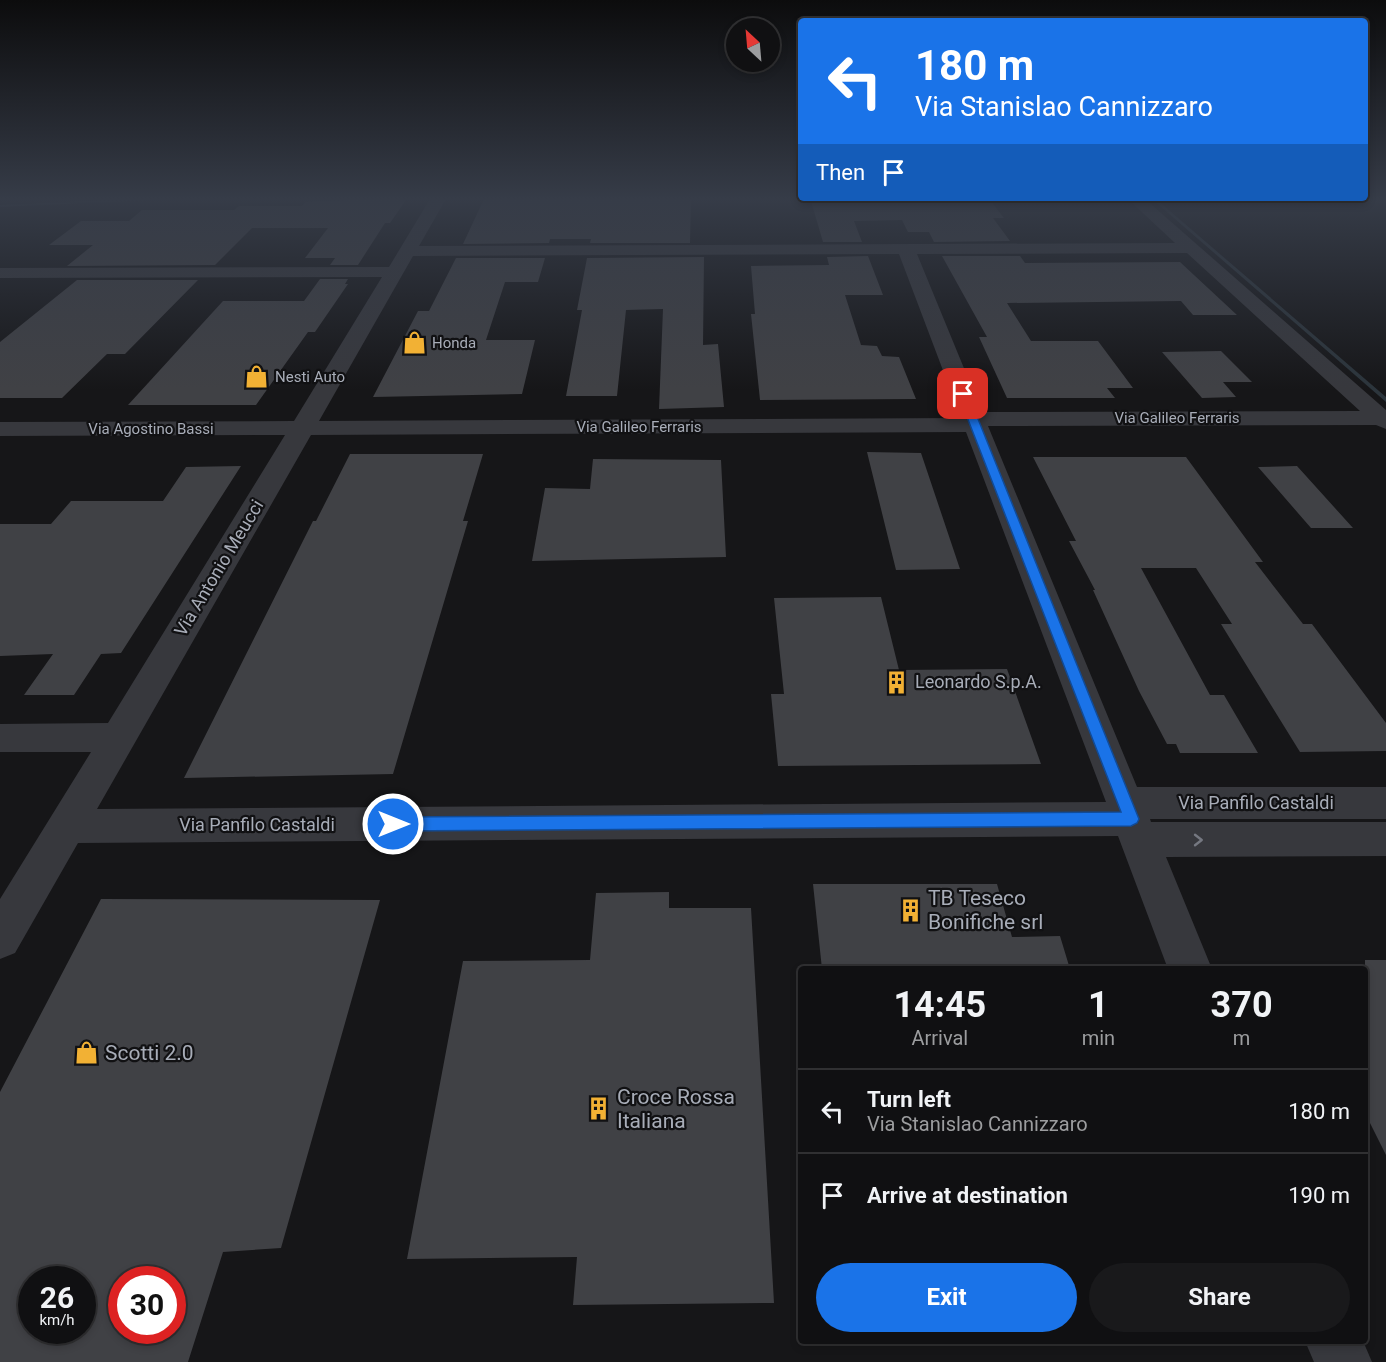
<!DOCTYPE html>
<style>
body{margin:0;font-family:Roboto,sans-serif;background:#19191b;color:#f1f3f6;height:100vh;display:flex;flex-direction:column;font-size:22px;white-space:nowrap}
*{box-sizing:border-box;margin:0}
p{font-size:20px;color:#9c9d9f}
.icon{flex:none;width:33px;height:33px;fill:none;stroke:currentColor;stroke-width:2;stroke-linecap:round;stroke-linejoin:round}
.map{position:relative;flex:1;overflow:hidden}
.panel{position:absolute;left:798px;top:966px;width:570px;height:378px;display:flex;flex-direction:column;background:#101012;border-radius:6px;box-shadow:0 3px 9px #0003,0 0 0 2px #303032}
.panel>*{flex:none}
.top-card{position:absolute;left:798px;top:18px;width:570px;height:183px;border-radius:6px;box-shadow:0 3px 9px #0003,0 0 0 2px #303032;background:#1a73e8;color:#fff;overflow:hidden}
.needle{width:39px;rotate:334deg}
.controls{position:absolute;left:726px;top:18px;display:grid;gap:12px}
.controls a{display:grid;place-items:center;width:54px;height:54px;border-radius:50%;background:#101012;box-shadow:0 3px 9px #0003,0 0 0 2px #303032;font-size:30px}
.speed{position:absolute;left:18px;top:1266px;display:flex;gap:12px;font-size:30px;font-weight:700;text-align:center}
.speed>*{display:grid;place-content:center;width:78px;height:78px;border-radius:50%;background:#101012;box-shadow:0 3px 9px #0003,0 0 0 2px #303032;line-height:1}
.speed small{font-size:15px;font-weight:400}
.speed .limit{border:9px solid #d22;background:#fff;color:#111}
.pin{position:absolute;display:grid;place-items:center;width:51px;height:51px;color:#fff;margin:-26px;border-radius:12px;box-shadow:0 3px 9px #0006}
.me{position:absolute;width:66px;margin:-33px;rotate:90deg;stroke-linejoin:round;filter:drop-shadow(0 0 4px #0008)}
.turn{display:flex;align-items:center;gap:21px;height:126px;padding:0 18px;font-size:27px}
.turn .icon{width:78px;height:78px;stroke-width:2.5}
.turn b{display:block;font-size:42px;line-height:51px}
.then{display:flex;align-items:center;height:57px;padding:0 18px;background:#0003;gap:12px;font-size:22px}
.eta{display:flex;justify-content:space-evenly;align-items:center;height:102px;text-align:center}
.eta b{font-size:36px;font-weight:700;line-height:42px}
.action{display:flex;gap:12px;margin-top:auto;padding:12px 18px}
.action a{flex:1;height:69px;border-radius:36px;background:#1a73e8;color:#fff;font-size:24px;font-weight:700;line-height:69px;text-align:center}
.action a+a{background:#19191b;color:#f1f3f6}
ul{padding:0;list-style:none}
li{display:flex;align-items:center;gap:18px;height:84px;padding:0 18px;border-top:2px solid #303032}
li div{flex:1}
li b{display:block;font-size:22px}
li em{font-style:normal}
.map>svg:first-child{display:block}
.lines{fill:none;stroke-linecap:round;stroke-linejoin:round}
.stream{fill:#2c353c;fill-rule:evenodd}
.building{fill:#404145;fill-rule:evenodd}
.minor{fill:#37383d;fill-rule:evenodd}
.oneway{stroke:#757881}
.route{fill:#1a73e8;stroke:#114b97;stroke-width:1.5}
.labels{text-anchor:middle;stroke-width:4.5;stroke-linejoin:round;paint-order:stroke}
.far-poi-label{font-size:15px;fill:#a8adb8;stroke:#111113;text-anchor:start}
.far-street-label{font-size:15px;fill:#a8adb8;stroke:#111113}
.street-label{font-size:18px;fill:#a8adb8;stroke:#111113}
.poi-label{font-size:18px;fill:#a8adb8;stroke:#111113;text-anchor:start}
.near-poi-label{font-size:21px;fill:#a8adb8;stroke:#111113;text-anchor:start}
</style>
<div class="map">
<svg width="1386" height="1362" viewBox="0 0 1386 1362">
<rect width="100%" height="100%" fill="#161618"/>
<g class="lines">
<!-- stream -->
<path class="stream" d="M 131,199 L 152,199 L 150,200 L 0,207 L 0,205 Z
M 1152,199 L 1156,199 L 1386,397 L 1386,402 Z"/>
</g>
<!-- building -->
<path class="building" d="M 368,199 L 406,200 L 390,223 L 385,223 L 358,265 L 330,265 L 335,258 L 305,258 L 328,228 L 252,228 L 215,265 L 67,266 L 93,245 L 49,245 L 81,221 L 129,221 L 142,210 L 234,210 L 239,206 L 302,206 L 305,202 Z
M 484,199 L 691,199 L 690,243 L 590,243 L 591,239 L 550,239 L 549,243 L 463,244 Z
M 884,199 L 989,199 L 1004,218 L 993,218 L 1010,241 L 934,242 L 929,232 L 908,232 L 902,220 L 854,221 L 862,242 L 823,242 L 811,201 Z
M 868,256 L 883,295 L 845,295 L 861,345 L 877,346 L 882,356 L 899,357 L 916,399 L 760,400 L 751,314 L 755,314 L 751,266 L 829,265 L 827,257 Z
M 942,256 L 1020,256 L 1025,263 L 1180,262 L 1237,315 L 1193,315 L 1181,301 L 1007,303 L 1031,341 L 1098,341 L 1133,388 L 1107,388 L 1115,398 L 1007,398 L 979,337 L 987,337 Z
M 704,257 L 703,345 L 718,344 L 724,407 L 659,409 L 663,309 L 626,310 L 617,396 L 566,396 L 582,310 L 577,310 L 587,258 Z
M 456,258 L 545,258 L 538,282 L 505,282 L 486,340 L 535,340 L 522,394 L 373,397 L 418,311 L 429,311 Z
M 320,279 L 348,279 L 345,284 L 348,284 L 315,332 L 308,332 L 256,405 L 128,405 L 223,301 L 304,301 Z
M 77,280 L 198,280 L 125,354 L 107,354 L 62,398 L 0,398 L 0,342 Z
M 1221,351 L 1252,382 L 1223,382 L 1236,397 L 1202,398 L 1162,352 Z
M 867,452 L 921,453 L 960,569 L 896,570 Z
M 350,454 L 483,454 L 463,521 L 468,521 L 393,774 L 184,778 L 313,521 L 316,521 Z
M 1033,457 L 1186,457 L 1263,562 L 1255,562 L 1303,624 L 1312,624 L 1386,723 L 1386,751 L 1300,752 L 1221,624 L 1232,624 L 1196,568 L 1141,568 L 1210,695 L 1224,695 L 1258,753 L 1180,753 L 1176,744 L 1167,744 L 1139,691 L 1093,590 L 1095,590 L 1069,541 L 1076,541 Z
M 593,459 L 721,460 L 726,557 L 532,561 L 545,488 L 590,489 Z
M 241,466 L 121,653 L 101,654 L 74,695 L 24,695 L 53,654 L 0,656 L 0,524 L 51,524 L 71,501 L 163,501 L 186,467 Z
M 1297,466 L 1353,528 L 1311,528 L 1258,467 Z
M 881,597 L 899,670 L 1007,669 L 1041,764 L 778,766 L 771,694 L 784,694 L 774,598 Z
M 813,884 L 997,884 L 1012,937 L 1060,936 L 1070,969 L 822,969 Z
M 669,892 L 669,908 L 751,908 L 774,1303 L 573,1305 L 577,1257 L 407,1259 L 463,961 L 590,960 L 596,893 Z
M 101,899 L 380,900 L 281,1248 L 223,1252 L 188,1362 L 0,1362 L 0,1092 ZM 32,1280 L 82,1280 L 82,1330 L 32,1330 ZM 122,1280 L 172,1280 L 172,1330 L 122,1330 Z
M 1365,960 L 1386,960 L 1386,1155 L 1365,1113 Z"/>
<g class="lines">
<!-- minor -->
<path class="minor" d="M 430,199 L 446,199 L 419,246 L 1175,243 L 1128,199 L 1145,199 L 1386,410 L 1386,429 L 1376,425 L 988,426 L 1137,787 L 1386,787 L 1386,819 L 1150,819 L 1151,822 L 1386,822 L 1386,856 L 1166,857 L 1212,969 L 1168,969 L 1118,836 L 78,843 L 15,953 L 0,959 L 0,899 L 91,752 L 0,752 L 0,724 L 108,723 L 285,435 L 0,436 L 0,422 L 294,421 L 382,277 L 0,278 L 0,268 L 389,267 ZM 1187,253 L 1360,411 L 982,412 L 917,254 ZM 899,254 L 961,418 L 319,421 L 413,256 ZM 966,432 L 1106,802 L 97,809 L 311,435 Z
M 1305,1341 L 1363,1341 L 1372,1362 L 1314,1362 Z"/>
</g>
<!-- one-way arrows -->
<defs><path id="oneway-chevron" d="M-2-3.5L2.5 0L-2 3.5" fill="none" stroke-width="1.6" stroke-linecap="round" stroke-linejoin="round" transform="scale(1.5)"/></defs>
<use class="oneway" href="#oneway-chevron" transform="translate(1198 840)"/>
<!-- sky -->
<linearGradient id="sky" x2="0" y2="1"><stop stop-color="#0c0c0d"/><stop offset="0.51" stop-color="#363c48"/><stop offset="1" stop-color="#363c48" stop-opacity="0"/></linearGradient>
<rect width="1386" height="390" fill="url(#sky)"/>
<!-- route -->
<path class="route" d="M 963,391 L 968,394 L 1139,819 L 1137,823 L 1131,826 L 393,831 L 387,829 L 385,824 L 387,819 L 393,817 L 1121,812 L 958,394 Z"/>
<!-- icons -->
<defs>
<symbol id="shop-bare" viewBox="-9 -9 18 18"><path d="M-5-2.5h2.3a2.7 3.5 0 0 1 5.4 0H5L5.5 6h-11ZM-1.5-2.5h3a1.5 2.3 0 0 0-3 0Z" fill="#f2b134" stroke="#111113" stroke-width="2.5" paint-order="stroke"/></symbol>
<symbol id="building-bare" viewBox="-9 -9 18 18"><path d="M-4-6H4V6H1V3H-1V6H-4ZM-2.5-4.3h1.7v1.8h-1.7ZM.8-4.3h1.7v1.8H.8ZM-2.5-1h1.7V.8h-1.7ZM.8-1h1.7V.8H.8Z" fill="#f2b134" stroke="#111113" stroke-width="2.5" paint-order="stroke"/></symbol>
</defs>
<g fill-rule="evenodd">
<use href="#shop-bare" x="398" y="326" width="33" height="33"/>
<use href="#shop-bare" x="240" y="360" width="33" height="33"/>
<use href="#building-bare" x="880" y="666" width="33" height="33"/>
<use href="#building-bare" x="894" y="894" width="33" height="33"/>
<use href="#shop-bare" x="70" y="1036" width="33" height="33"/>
<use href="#building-bare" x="582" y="1092" width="33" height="33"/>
</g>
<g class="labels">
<!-- far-poi labels -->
<g class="far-poi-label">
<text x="432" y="348">Honda</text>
<text x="275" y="382">Nesti Auto</text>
</g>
<!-- far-street labels -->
<g class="far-street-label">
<text x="1177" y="423">Via Galileo Ferraris</text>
<text x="639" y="432">Via Galileo Ferraris</text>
<text x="151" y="434">Via Agostino Bassi</text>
</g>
<!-- street labels -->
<g class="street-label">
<text transform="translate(219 568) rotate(-59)" y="6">Via Antonio Meucci</text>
<text x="1256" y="809">Via Panfilo Castaldi</text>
<text x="257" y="831">Via Panfilo Castaldi</text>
</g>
<!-- poi labels -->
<g class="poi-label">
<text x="915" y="688">Leonardo S.p.A.</text>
</g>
<!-- near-poi labels -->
<g class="near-poi-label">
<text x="928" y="905">TB Teseco<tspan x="928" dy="24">Bonifiche srl</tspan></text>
<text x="105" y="1060">Scotti 2.0</text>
<text x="617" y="1104">Croce Rossa<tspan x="617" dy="24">Italiana</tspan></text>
</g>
</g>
</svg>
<div class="controls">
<a><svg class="needle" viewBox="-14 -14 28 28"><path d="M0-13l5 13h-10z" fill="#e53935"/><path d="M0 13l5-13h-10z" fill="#9c9d9f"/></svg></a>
</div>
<div class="speed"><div>26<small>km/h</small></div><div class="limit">30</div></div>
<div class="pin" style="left:963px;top:394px;background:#d93025"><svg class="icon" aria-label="arrive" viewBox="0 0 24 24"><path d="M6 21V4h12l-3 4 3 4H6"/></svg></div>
<svg class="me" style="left:393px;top:824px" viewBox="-20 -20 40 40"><circle r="17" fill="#1a73e8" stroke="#fff" stroke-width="3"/><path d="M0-11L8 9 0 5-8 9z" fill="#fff"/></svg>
<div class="top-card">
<div class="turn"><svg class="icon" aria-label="left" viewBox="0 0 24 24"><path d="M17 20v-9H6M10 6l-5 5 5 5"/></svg><div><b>180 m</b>Via Stanislao Cannizzaro</div></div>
<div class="then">Then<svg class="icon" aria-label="arrive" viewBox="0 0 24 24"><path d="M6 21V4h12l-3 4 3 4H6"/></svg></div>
</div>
<section class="panel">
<div class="eta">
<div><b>14:45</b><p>Arrival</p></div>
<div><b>1</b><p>min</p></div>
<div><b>370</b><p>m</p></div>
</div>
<ul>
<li><svg class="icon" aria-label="left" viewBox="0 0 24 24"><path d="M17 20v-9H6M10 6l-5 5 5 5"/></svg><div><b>Turn left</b><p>Via Stanislao Cannizzaro</p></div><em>180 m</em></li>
<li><svg class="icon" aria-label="arrive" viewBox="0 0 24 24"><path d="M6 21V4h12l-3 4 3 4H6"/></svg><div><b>Arrive at destination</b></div><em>190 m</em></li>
</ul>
<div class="action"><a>Exit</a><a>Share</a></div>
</section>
</div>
